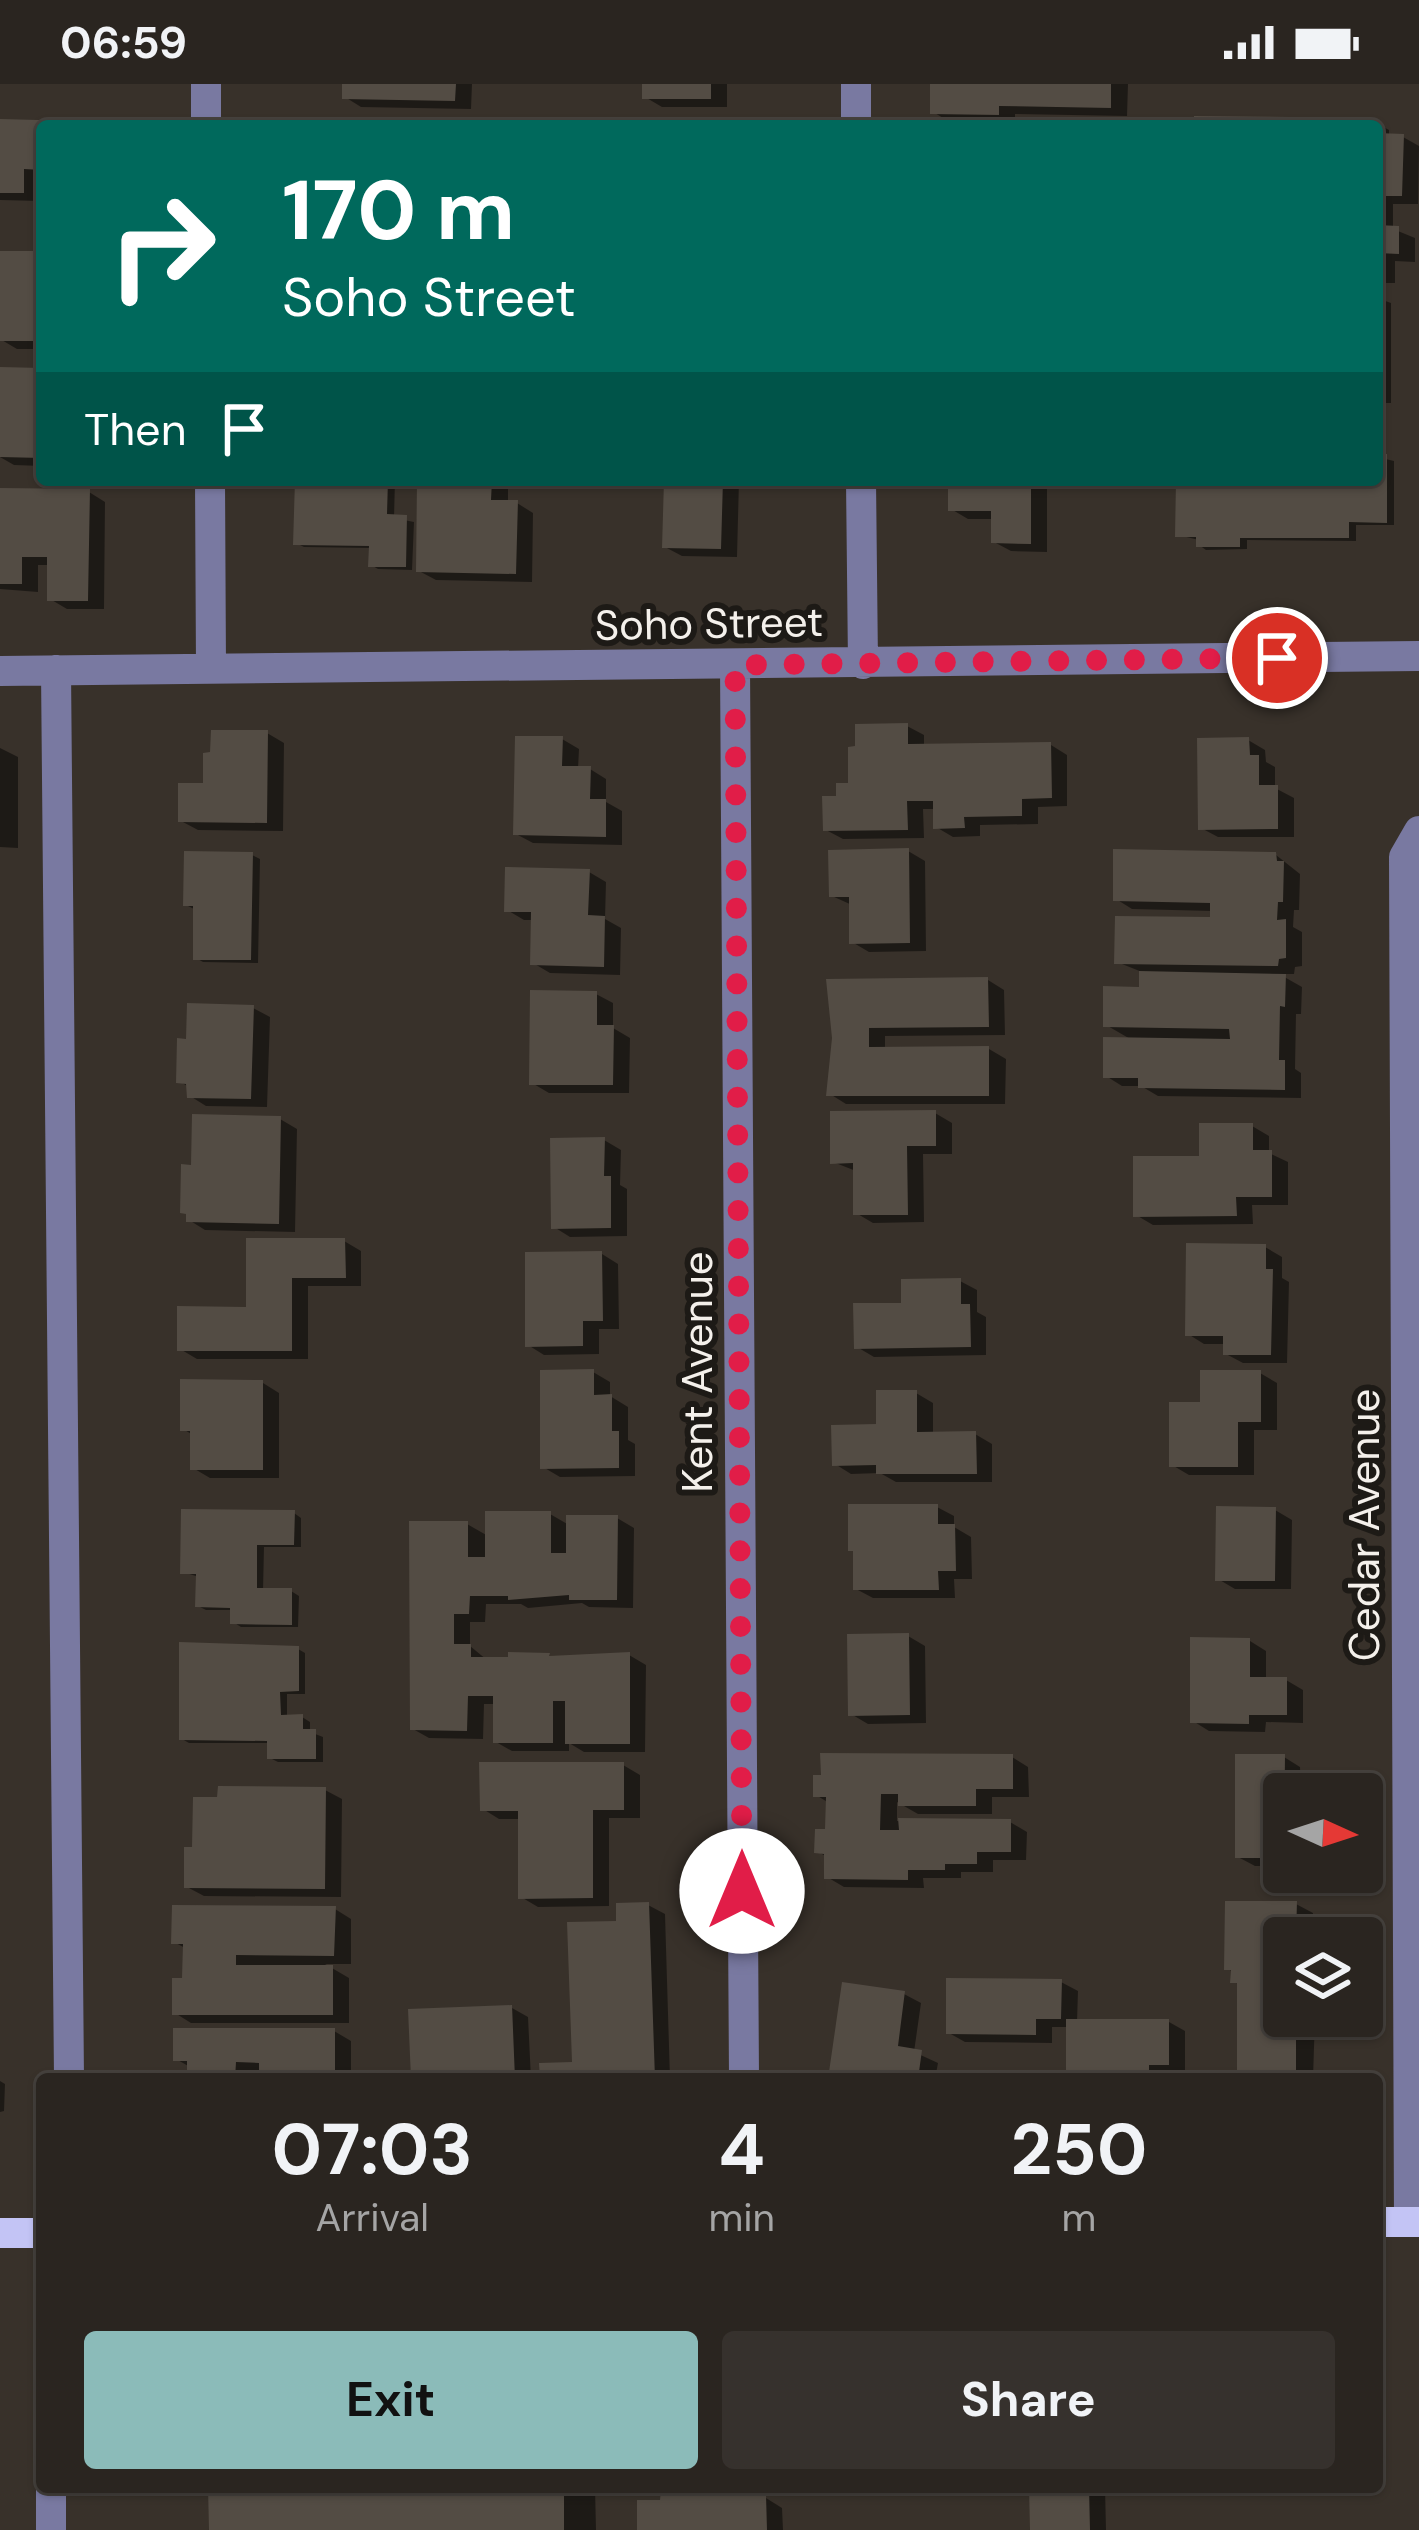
<!DOCTYPE html>
<style>
body{margin:0;font-family:"DM Sans",sans-serif;background:#36312d;color:#f1f3f6;height:100vh;display:flex;flex-direction:column;font-size:45px;white-space:nowrap}
*{box-sizing:border-box;margin:0}
p{font-size:39px;color:#a5a5a5}
.icon{flex:none;width:66px;height:66px;fill:none;stroke:currentColor;stroke-width:2;stroke-linecap:round;stroke-linejoin:round}
.map{position:relative;flex:1;overflow:hidden}
.drawer{position:absolute;left:36px;top:1989px;width:1347px;height:420px;display:flex;flex-direction:column;background:#2a2520;border-radius:12px;box-shadow:0 3px 9px #0004,0 0 0 3px #46423e}
.drawer>*{flex:none}
.top-card{position:absolute;left:36px;top:36px;width:1347px;height:366px;border-radius:12px;box-shadow:0 3px 9px #0004,0 0 0 3px #46423e;background:#00695c;color:#fff;overflow:hidden}
.needle{width:78px;rotate:93deg}
.tools{position:absolute;left:1263px;top:1689px;display:grid;gap:24px}
.tools a{display:grid;place-items:center;width:120px;height:120px;border-radius:12px;background:#2a2520;box-shadow:0 3px 9px #0004,0 0 0 3px #46423e;font-size:60px}
.pin{position:absolute;display:grid;place-items:center;width:102px;height:102px;color:#fff;margin:-51px;border:6px solid #fff;border-radius:50%;box-shadow:0 3px 12px #0007}
.me{position:absolute;width:132px;margin:-66px;rotate:0deg;stroke-linejoin:round;filter:drop-shadow(0 0 9px #0008)}
.turn{display:flex;align-items:center;gap:42px;height:252px;padding:0 48px;font-size:54px}
.turn .icon{width:156px;height:156px;stroke-width:2.5}
.turn b{display:block;font-size:84px;line-height:102px}
.then{display:flex;align-items:center;height:114px;padding:0 48px;background:#0003;gap:24px;font-size:45px}
.eta{display:flex;justify-content:space-evenly;align-items:center;height:204px;text-align:center}
.eta b{font-size:72px;font-weight:700;line-height:84px}
.action{display:flex;gap:24px;margin-top:auto;padding:24px 48px}
.action a{flex:1;height:138px;border-radius:12px;background:#8bbbb9;color:#111;font-size:48px;font-weight:700;line-height:138px;text-align:center}
.action a+a{background:#36312d;color:#f1f3f6}
.status{display:flex;justify-content:space-between;align-items:center;height:84px;padding:0 60px;background:#2a2520;direction:ltr}
.status svg{height:33px;fill:currentColor}
.map>svg:first-child{display:block}
.shadow{fill:#0007}
.building{fill:#534c44}
.lines{fill:none;stroke-linecap:round;stroke-linejoin:round}
.minor{stroke:#7979a1;stroke-width:30}
.major{stroke:#c3c4f5;stroke-width:30}
.route{stroke:#e11d48;stroke-width:21;stroke-dasharray:0 37.8}
.labels{text-anchor:middle;stroke-width:12;stroke-linejoin:round;paint-order:stroke}
.street-label{font-size:42px;fill:#f4f0eb;stroke:#1d1a16}
</style>
<div class="status"><b>06:59</b><svg viewBox="0 0 49 12"><path d="M0 12V9h3v3zM5 12V6h3v6zM10 12V3h3v9zM15 12V0h3v12zM26 1h20v11H26zM47 4h2v5h-2z"/></svg></div>
<div class="map">
<svg width="1419" height="2446" viewBox="0 0 1419 2446">
<rect width="100%" height="100%" fill="#38312a"/>
<!-- shadow -->
<path class="shadow" d="M 345,0 L 472,0 L 471,25 L 361,23 L 345,13 Z
M 645,0 L 727,0 L 727,23 L 662,23 L 645,13 Z
M 933,0 L 1128,0 L 1127,32 L 1015,30 L 1015,39 L 950,38 L 933,28 Z
M 1372,37 L 1389,46 L 1389,52 L 1403,53 L 1419,62 L 1418,120 L 1393,120 L 1393,145 L 1415,154 L 1415,178 L 1395,177 L 1395,199 L 1377,199 L 1377,42 L 1197,42 Z
M 0,38 L 79,42 L 42,42 L 40,117 L 0,116 Z
M 0,170 L 42,170 L 42,265 L 17,265 L 0,255 Z
M 1377,214 L 1391,219 L 1391,319 L 1377,319 Z
M 0,286 L 42,287 L 42,382 L 14,381 L 0,373 Z
M 1377,373 L 1394,377 L 1394,441 L 1356,441 L 1356,457 L 1247,456 L 1247,465 L 1206,466 L 1199,461 L 1199,456 L 1178,451 L 1179,396 L 1377,396 Z
M 298,396 L 395,396 L 394,434 L 414,438 L 412,486 L 378,485 L 371,481 L 372,464 L 304,463 L 296,459 Z
M 420,396 L 508,396 L 508,419 L 517,419 L 533,429 L 532,498 L 436,496 L 419,487 Z
M 667,396 L 739,396 L 737,473 L 682,472 L 665,463 Z
M 951,396 L 1047,396 L 1047,468 L 1011,467 L 994,458 L 994,435 L 968,435 L 951,425 Z
M 0,407 L 89,408 L 105,418 L 104,525 L 67,525 L 50,515 L 50,481 L 38,481 L 38,508 L 0,505 Z
M 907,642 L 924,651 L 924,663 L 1051,661 L 1067,671 L 1067,722 L 1038,723 L 1038,740 L 980,741 L 980,752 L 953,753 L 936,743 L 936,725 L 923,725 L 924,754 L 843,755 L 826,746 L 839,714 Z
M 267,649 L 284,659 L 283,747 L 198,746 L 181,737 L 206,702 Z
M 562,655 L 579,665 L 578,685 L 590,685 L 606,695 L 606,718 L 622,727 L 622,761 L 533,759 L 516,750 Z
M 1248,656 L 1265,666 L 1266,678 L 1275,683 L 1275,704 L 1294,714 L 1294,753 L 1218,753 L 1201,744 Z
M 0,664 L 18,673 L 18,764 L 0,763 Z
M 908,767 L 925,777 L 926,867 L 869,868 L 852,858 L 852,821 L 832,812 Z
M 252,771 L 260,775 L 258,879 L 203,878 L 196,874 L 194,825 L 186,821 Z
M 1276,771 L 1300,790 L 1299,826 L 1294,826 L 1293,843 L 1302,848 L 1302,882 L 1295,883 L 1294,890 L 1279,890 L 1302,903 L 1301,930 L 1296,930 L 1295,985 L 1301,989 L 1301,1014 L 1158,1012 L 1141,1002 L 1122,1002 L 1106,992 L 1132,956 L 1106,941 L 1142,906 L 1142,888 L 1117,878 L 1213,836 L 1213,827 L 1132,825 L 1116,815 Z
M 589,788 L 606,798 L 605,835 L 621,844 L 620,891 L 550,889 L 533,879 L 534,836 L 524,836 L 507,826 Z
M 988,896 L 1004,906 L 1005,951 L 885,952 L 885,966 L 989,965 L 1006,975 L 1005,1020 L 846,1020 L 830,1010 L 835,955 Z
M 596,910 L 613,919 L 613,944 L 630,954 L 629,1009 L 549,1009 L 532,999 Z
M 253,924 L 270,933 L 267,1023 L 206,1022 L 190,1012 L 189,1003 L 179,997 L 189,958 Z
M 935,1029 L 952,1039 L 952,1070 L 923,1070 L 924,1138 L 873,1139 L 856,1129 L 856,1087 L 833,1078 Z
M 280,1035 L 297,1045 L 295,1148 L 205,1146 L 189,1136 L 194,1084 Z
M 1252,1042 L 1269,1052 L 1269,1069 L 1288,1078 L 1288,1121 L 1252,1121 L 1253,1140 L 1153,1141 L 1136,1131 L 1202,1075 Z
M 604,1056 L 621,1066 L 620,1101 L 627,1105 L 627,1152 L 570,1153 L 554,1143 Z
M 249,1157 L 344,1157 L 361,1167 L 361,1202 L 308,1202 L 308,1275 L 197,1275 L 180,1265 L 249,1226 Z
M 1265,1163 L 1282,1173 L 1282,1194 L 1289,1198 L 1287,1279 L 1243,1279 L 1226,1270 L 1226,1260 L 1204,1260 L 1188,1250 Z
M 602,1170 L 618,1180 L 619,1245 L 599,1245 L 599,1270 L 544,1271 L 528,1261 Z
M 960,1197 L 977,1206 L 977,1228 L 986,1233 L 986,1271 L 874,1273 L 857,1263 L 904,1222 Z
M 593,1288 L 610,1298 L 610,1312 L 628,1323 L 628,1356 L 635,1360 L 635,1392 L 560,1393 L 543,1383 Z
M 1260,1289 L 1277,1299 L 1277,1346 L 1254,1346 L 1254,1391 L 1189,1391 L 1172,1381 L 1203,1321 Z
M 263,1299 L 279,1309 L 279,1394 L 210,1394 L 193,1384 L 193,1351 L 183,1345 Z
M 916,1309 L 933,1319 L 933,1351 L 975,1350 L 992,1360 L 992,1398 L 896,1398 L 880,1389 L 851,1390 L 835,1380 Z
M 937,1423 L 954,1432 L 954,1443 L 971,1453 L 972,1495 L 954,1495 L 955,1514 L 873,1514 L 856,1505 Z
M 1275,1426 L 1292,1436 L 1291,1505 L 1235,1505 L 1218,1495 Z
M 294,1429 L 301,1434 L 301,1463 L 264,1463 L 263,1507 L 291,1507 L 299,1512 L 298,1543 L 241,1543 L 233,1538 L 233,1526 L 206,1526 L 198,1522 L 199,1493 L 183,1488 Z
M 550,1430 L 569,1441 L 617,1434 L 634,1444 L 633,1524 L 589,1523 L 582,1519 L 528,1524 L 521,1520 L 486,1520 L 485,1538 L 470,1538 L 470,1562 L 487,1576 L 589,1576 L 629,1571 L 646,1581 L 645,1668 L 584,1668 L 569,1659 L 569,1667 L 512,1667 L 496,1658 L 496,1620 L 484,1620 L 483,1655 L 429,1654 L 413,1645 L 467,1440 L 488,1452 Z
M 908,1552 L 925,1562 L 926,1639 L 868,1640 L 851,1630 Z
M 1250,1557 L 1266,1567 L 1266,1596 L 1286,1596 L 1303,1606 L 1303,1639 L 1266,1638 L 1265,1648 L 1209,1647 L 1193,1637 Z
M 298,1565 L 305,1569 L 305,1610 L 287,1610 L 287,1634 L 302,1633 L 310,1638 L 310,1648 L 323,1653 L 323,1678 L 278,1678 L 270,1674 L 270,1659 L 189,1659 L 182,1655 Z
M 1012,1673 L 1028,1683 L 1029,1713 L 992,1713 L 992,1730 L 918,1730 L 897,1718 L 897,1737 L 1010,1738 L 1027,1748 L 1026,1776 L 993,1776 L 993,1788 L 961,1788 L 961,1794 L 923,1794 L 924,1804 L 844,1803 L 827,1793 L 827,1773 L 817,1767 L 828,1748 L 829,1719 L 816,1711 Z
M 1284,1673 L 1300,1683 L 1301,1710 L 1284,1710 L 1284,1782 L 1255,1782 L 1238,1773 Z
M 623,1681 L 640,1691 L 640,1734 L 609,1734 L 609,1822 L 538,1823 L 521,1813 L 521,1735 L 499,1735 L 483,1725 Z
M 325,1706 L 342,1715 L 341,1813 L 204,1812 L 187,1803 Z
M 1296,1820 L 1313,1829 L 1312,1854 L 1284,1854 L 1284,1932 L 1315,1932 L 1313,1995 L 1239,1995 L 1240,1901 L 1233,1897 L 1233,1888 L 1227,1884 Z
M 648,1821 L 665,1830 L 670,1995 L 543,1995 L 575,1981 L 619,1840 Z
M 335,1825 L 351,1835 L 351,1880 L 325,1880 L 349,1894 L 349,1939 L 191,1939 L 175,1929 L 185,1897 L 185,1864 L 174,1858 Z
M 1061,1898 L 1078,1907 L 1077,1938 L 1169,1938 L 1185,1947 L 1185,1989 L 1165,1988 L 1165,1995 L 1083,1995 L 1069,1987 L 1069,1943 L 1052,1943 L 1052,1959 L 965,1958 L 949,1949 Z
M 904,1910 L 921,1919 L 914,1968 L 938,1979 L 935,1995 L 831,1995 Z
M 512,1924 L 528,1933 L 531,1995 L 414,1995 Z
M 334,1947 L 351,1957 L 351,1995 L 272,1995 L 262,1986 L 252,1986 L 251,1995 L 189,1995 L 190,1983 L 176,1975 Z
M 0,1997 L 5,2000 L 4,2027 L 0,2028 Z
M 211,2403 L 595,2403 L 596,2446 L 212,2446 Z
M 1032,2403 L 1105,2403 L 1106,2446 L 1033,2446 Z
M 729,2408 L 739,2414 L 766,2414 L 782,2424 L 783,2446 L 640,2446 Z"/>
<!-- building -->
<path class="building" d="M 342,0 L 456,0 L 455,17 L 342,15 Z
M 642,0 L 711,0 L 711,15 L 642,15 Z
M 930,0 L 1111,0 L 1111,24 L 999,22 L 999,31 L 930,30 Z
M 1194,32 L 1373,34 L 1373,42 L 1194,42 Z
M 0,35 L 77,37 L 77,42 L 42,42 L 42,86 L 24,85 L 24,109 L 0,109 Z
M 1377,49 L 1404,50 L 1402,112 L 1377,112 Z
M 1377,141 L 1399,142 L 1399,170 L 1377,169 Z
M 0,167 L 42,167 L 42,257 L 0,257 Z
M 1377,211 L 1385,211 L 1384,317 L 1377,317 Z
M 0,283 L 42,284 L 42,374 L 0,373 Z
M 1377,370 L 1387,370 L 1387,439 L 1349,438 L 1349,454 L 1240,454 L 1240,463 L 1196,463 L 1196,453 L 1175,453 L 1176,396 L 1377,396 Z
M 295,396 L 388,396 L 387,430 L 407,431 L 406,483 L 368,483 L 369,462 L 293,461 Z
M 417,396 L 492,396 L 491,416 L 518,416 L 516,490 L 416,488 Z
M 664,396 L 723,396 L 721,465 L 662,464 Z
M 948,396 L 1031,396 L 1031,460 L 991,459 L 991,427 L 948,427 Z
M 0,404 L 90,405 L 88,517 L 47,517 L 47,473 L 22,473 L 22,500 L 0,500 Z
M 908,639 L 908,660 L 1051,658 L 1052,714 L 1022,715 L 1022,732 L 964,733 L 965,744 L 933,745 L 933,717 L 907,717 L 908,746 L 823,747 L 822,712 L 836,712 L 836,699 L 848,699 L 848,663 L 855,662 L 855,640 Z
M 211,646 L 268,646 L 267,739 L 178,738 L 178,699 L 203,699 L 203,669 L 210,668 Z
M 515,652 L 563,652 L 562,682 L 591,682 L 590,715 L 606,715 L 606,753 L 513,751 Z
M 1249,653 L 1250,671 L 1259,671 L 1259,701 L 1278,701 L 1278,745 L 1198,746 L 1197,654 Z
M 909,764 L 910,859 L 849,860 L 849,813 L 829,813 L 828,766 Z
M 1113,765 L 1276,768 L 1277,777 L 1284,777 L 1283,818 L 1278,818 L 1277,836 L 1286,835 L 1286,874 L 1279,875 L 1278,882 L 1114,880 L 1115,832 L 1210,833 L 1210,819 L 1113,817 Z
M 184,767 L 253,768 L 251,876 L 193,876 L 193,822 L 183,822 Z
M 505,783 L 590,785 L 588,831 L 605,832 L 604,883 L 530,881 L 531,828 L 504,828 Z
M 1139,887 L 1286,890 L 1285,923 L 1280,922 L 1279,976 L 1285,976 L 1285,1006 L 1138,1004 L 1138,994 L 1103,994 L 1103,953 L 1230,955 L 1229,945 L 1103,943 L 1103,902 L 1139,903 Z
M 988,893 L 989,943 L 869,944 L 869,963 L 989,962 L 989,1012 L 826,1012 L 832,954 L 826,895 Z
M 530,906 L 597,907 L 597,941 L 614,941 L 613,1001 L 529,1001 Z
M 187,919 L 254,921 L 251,1015 L 187,1014 L 186,1000 L 176,999 L 177,954 L 186,955 Z
M 936,1026 L 936,1062 L 907,1062 L 908,1131 L 853,1131 L 853,1079 L 830,1080 L 830,1027 Z
M 192,1030 L 281,1032 L 279,1140 L 186,1138 L 186,1130 L 180,1129 L 181,1080 L 191,1081 Z
M 1199,1039 L 1253,1039 L 1253,1066 L 1272,1066 L 1272,1113 L 1236,1113 L 1237,1132 L 1133,1133 L 1133,1072 L 1199,1072 Z
M 605,1053 L 604,1092 L 611,1092 L 611,1144 L 551,1145 L 550,1054 Z
M 246,1154 L 345,1154 L 346,1194 L 292,1194 L 292,1267 L 177,1267 L 177,1222 L 246,1223 Z
M 1186,1159 L 1266,1160 L 1266,1185 L 1273,1185 L 1271,1271 L 1223,1271 L 1223,1252 L 1185,1252 Z
M 602,1167 L 603,1237 L 583,1237 L 583,1262 L 525,1263 L 525,1168 Z
M 961,1194 L 961,1220 L 970,1220 L 971,1263 L 854,1265 L 853,1219 L 901,1219 L 901,1195 Z
M 594,1285 L 594,1311 L 612,1310 L 612,1347 L 619,1347 L 619,1384 L 540,1385 L 540,1286 Z
M 1200,1286 L 1261,1286 L 1261,1338 L 1238,1338 L 1238,1383 L 1169,1383 L 1169,1318 L 1200,1318 Z
M 180,1295 L 263,1296 L 263,1386 L 190,1386 L 190,1347 L 180,1347 Z
M 876,1306 L 917,1306 L 917,1348 L 976,1347 L 977,1390 L 876,1390 L 876,1381 L 832,1382 L 831,1341 L 876,1340 Z
M 848,1420 L 938,1420 L 938,1440 L 955,1440 L 956,1487 L 938,1487 L 939,1506 L 853,1506 L 853,1467 L 848,1467 Z
M 1216,1422 L 1276,1423 L 1275,1497 L 1215,1497 Z
M 181,1425 L 295,1426 L 294,1461 L 257,1461 L 257,1504 L 292,1504 L 292,1541 L 230,1540 L 230,1524 L 195,1523 L 196,1490 L 180,1490 Z
M 485,1427 L 551,1427 L 551,1469 L 566,1469 L 566,1431 L 618,1431 L 617,1516 L 569,1516 L 569,1511 L 508,1516 L 508,1512 L 470,1512 L 469,1530 L 454,1530 L 454,1560 L 471,1560 L 471,1573 L 508,1573 L 508,1568 L 550,1569 L 549,1572 L 630,1568 L 630,1660 L 565,1660 L 565,1617 L 553,1617 L 553,1659 L 493,1659 L 493,1612 L 468,1612 L 467,1647 L 410,1646 L 409,1437 L 468,1437 L 468,1473 L 485,1473 Z
M 909,1549 L 910,1631 L 848,1632 L 847,1550 Z
M 1190,1553 L 1250,1554 L 1250,1593 L 1287,1593 L 1287,1631 L 1249,1631 L 1249,1640 L 1190,1639 Z
M 179,1558 L 299,1562 L 299,1607 L 280,1608 L 281,1631 L 303,1630 L 303,1645 L 316,1645 L 316,1675 L 267,1675 L 267,1657 L 179,1656 Z
M 820,1669 L 1013,1670 L 1013,1705 L 976,1705 L 976,1722 L 898,1722 L 898,1710 L 881,1710 L 880,1746 L 899,1746 L 898,1734 L 1011,1735 L 1011,1768 L 977,1768 L 977,1780 L 945,1780 L 945,1786 L 908,1786 L 908,1796 L 824,1795 L 824,1770 L 814,1769 L 815,1745 L 825,1745 L 826,1713 L 813,1713 L 813,1691 L 821,1691 Z
M 1235,1670 L 1285,1670 L 1284,1774 L 1235,1774 Z
M 479,1678 L 624,1678 L 624,1726 L 593,1726 L 593,1814 L 518,1815 L 518,1727 L 480,1727 Z
M 218,1702 L 326,1703 L 325,1805 L 184,1804 L 184,1763 L 192,1763 L 193,1713 L 217,1713 Z
M 1225,1817 L 1297,1817 L 1296,1854 L 1284,1854 L 1284,1932 L 1296,1932 L 1296,1995 L 1237,1995 L 1237,1899 L 1230,1899 L 1231,1886 L 1224,1886 Z
M 649,1818 L 655,1995 L 540,1995 L 539,1979 L 572,1978 L 567,1838 L 616,1837 L 616,1819 Z
M 172,1821 L 336,1822 L 334,1872 L 236,1871 L 236,1881 L 333,1881 L 333,1931 L 172,1931 L 172,1894 L 182,1894 L 183,1860 L 171,1860 Z
M 946,1894 L 1062,1895 L 1061,1935 L 1036,1935 L 1036,1951 L 946,1950 Z
M 842,1898 L 905,1907 L 898,1962 L 922,1966 L 918,1995 L 828,1995 Z
M 512,1921 L 515,1995 L 411,1995 L 408,1925 Z
M 1066,1935 L 1169,1935 L 1169,1981 L 1149,1981 L 1149,1995 L 1096,1995 L 1096,1988 L 1066,1989 Z
M 173,1944 L 335,1944 L 335,1991 L 259,1991 L 259,1979 L 236,1978 L 235,1995 L 187,1995 L 187,1977 L 173,1977 Z
M 208,2403 L 564,2403 L 564,2446 L 209,2446 Z
M 1029,2403 L 1089,2403 L 1090,2446 L 1030,2446 Z
M 730,2405 L 729,2411 L 766,2411 L 767,2446 L 637,2446 L 637,2416 L 660,2416 L 661,2406 Z"/>
<g class="lines">
<!-- minor -->
<path class="minor" d="M 206,0 L 206,42
M 856,0 L 856,42
M 210,396 L 211,584
M 861,396 L 863,580
M 735,581 L 744,1995
M 56,586 L 69,1995
M 0,587 L 1419,572
M 1409,2138 L 1404,773 L 1419,747
M 51,2403 L 51,2446"/>
<!-- major -->
<path class="major" d="M 1377,2138 L 1419,2138
M 0,2149 L 42,2149"/>
</g>
<g class="lines">
<!-- route -->
<path class="route" d="M 742,1807 L 735,581 L 1277,574"/>
</g>
<g class="labels">
<!-- street labels -->
<g class="street-label">
<text transform="translate(709 539) rotate(-1)" y="15">Soho Street</text>
<text transform="translate(697 1288) rotate(-90)" y="15">Kent Avenue</text>
<text transform="translate(1364 1441) rotate(-90)" y="15">Cedar Avenue</text>
</g>
</g>
</svg>
<div class="tools">
<a><svg class="needle" viewBox="-14 -14 28 28"><path d="M0-13l5 13h-10z" fill="#e53935"/><path d="M0 13l5-13h-10z" fill="#a5a5a5"/></svg></a>
<a><svg class="icon" aria-label="layers" viewBox="0 0 24 24"><path d="M12 4l9 5-9 5-9-5zM3 14l9 5 9-5"/></svg></a>
</div>
<div class="pin" style="left:1277px;top:574px;background:#d93025"><svg class="icon" aria-label="arrive" viewBox="0 0 24 24"><path d="M6 21V4h12l-3 4 3 4H6"/></svg></div>
<svg class="me" style="left:742px;top:1807px" viewBox="-20 -20 40 40"><circle r="19" fill="#fff"/><path d="M0-13L10 11 0 6-10 11z" fill="#e11d48"/></svg>
<div class="top-card">
<div class="turn"><svg class="icon" aria-label="right" viewBox="0 0 24 24"><path d="M7 20v-9h11M14 6l5 5-5 5"/></svg><div><b>170 m</b>Soho Street</div></div>
<div class="then">Then<svg class="icon" aria-label="arrive" viewBox="0 0 24 24"><path d="M6 21V4h12l-3 4 3 4H6"/></svg></div>
</div>
<section class="drawer">
<div class="eta">
<div><b>07:03</b><p>Arrival</p></div>
<div><b>4</b><p>min</p></div>
<div><b>250</b><p>m</p></div>
</div>
<div class="action"><a>Exit</a><a>Share</a></div>
</section>
</div>
